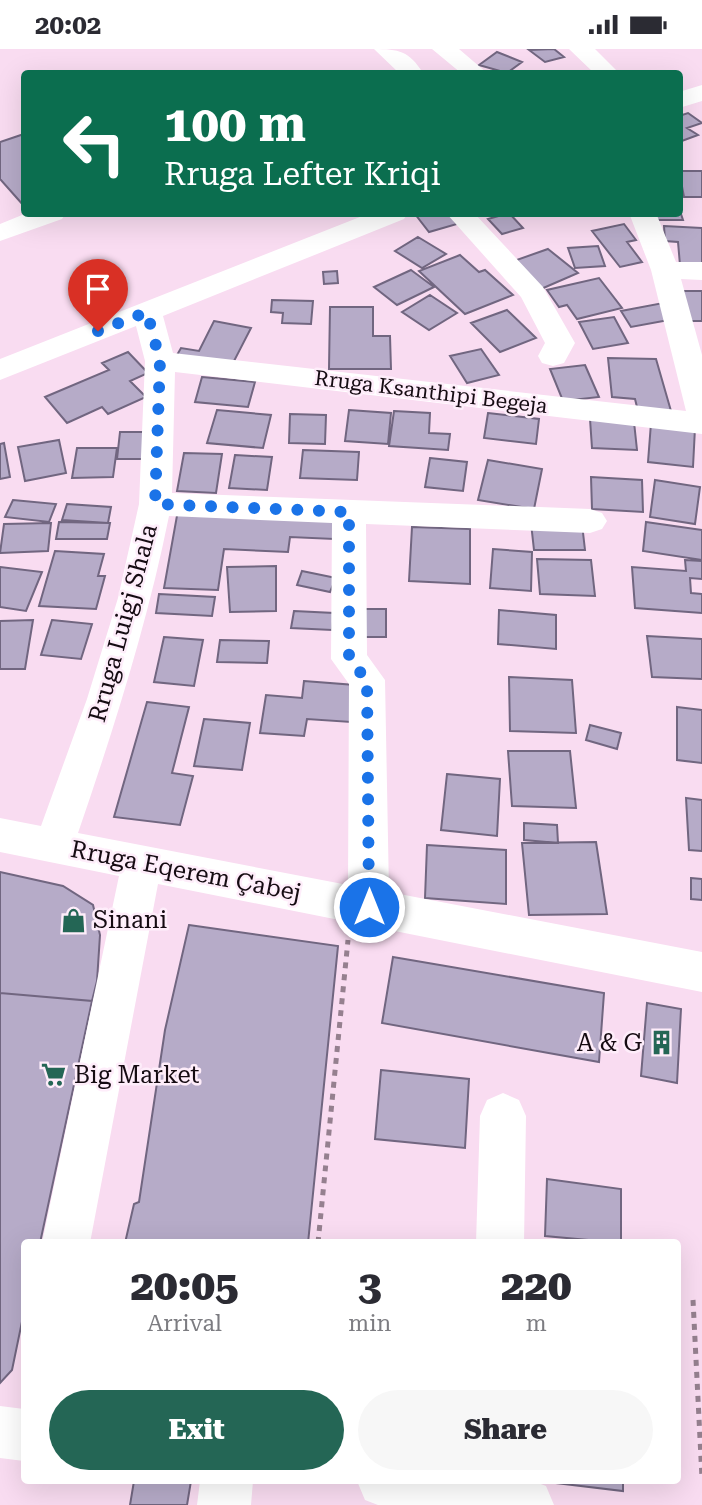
<!DOCTYPE html>
<meta charset="utf-8">
<style>
body{margin:0;font-family:"Roboto Serif",serif;background:#f7f7f7;color:#2b2b33;height:100vh;display:flex;flex-direction:column;font-size:26px;white-space:nowrap}
*{box-sizing:border-box;margin:0}
p{font-size:23px;color:#7c7c81}
.icon{flex:none;width:38px;height:38px;fill:none;stroke:currentColor;stroke-width:2;stroke-linecap:round;stroke-linejoin:round}
.map{position:relative;flex:1;overflow:hidden}
.sheet{position:absolute;left:21px;top:1190px;width:660px;height:245px;display:flex;flex-direction:column;background:#fff;border-radius:7px;box-shadow:0 7px 28px #0002}
.sheet>*{flex:none}
.hud{position:absolute;left:21px;top:21px;width:662px;height:147px;border-radius:7px;box-shadow:0 7px 28px #0002;background:#0b6e4f;color:#fff;overflow:hidden}
.pin{position:absolute;display:grid;place-items:center;width:60px;height:60px;color:#fff;margin:-72px -30px;border-radius:50% 50% 50% 0;rotate:-45deg;box-shadow:0 0 7px #0007}
.pin .icon{rotate:45deg}
.me{position:absolute;width:77px;margin:-38px;rotate:0deg;stroke-linejoin:round;filter:drop-shadow(0 0 5px #0008)}
.turn{display:flex;align-items:center;gap:24px;height:147px;padding:0 28px;font-size:32px}
.turn .icon{width:91px;height:91px;stroke-width:2.5}
.turn b{display:block;font-size:49px;line-height:60px}
.eta{display:flex;justify-content:space-evenly;align-items:center;height:119px;text-align:center}
.eta b{font-size:42px;font-weight:800;line-height:49px}
.cta{display:flex;gap:14px;margin-top:auto;padding:14px 28px}
.cta a{flex:1;height:80px;border-radius:42px;background:#246655;color:#fff;font-size:28px;font-weight:800;line-height:80px;text-align:center}
.cta a+a{background:#f7f7f7;color:#2b2b33}
.status{display:flex;justify-content:space-between;align-items:center;height:49px;padding:0 35px;background:#fff;direction:ltr}
.status svg{height:19px;fill:currentColor}
.map>svg:first-child{display:block}
.building{fill:#b6abc8;stroke:#716680;stroke-width:2}
.lines{fill:none;stroke-linecap:round;stroke-linejoin:round}
.path{stroke:#95808f;stroke-width:5;stroke-dasharray:6 6;stroke-linecap:butt}
.minor{fill:#fff;fill-rule:evenodd}
.route{stroke:#1a73e8;stroke-width:12;stroke-dasharray:0 21.6}
.labels{text-anchor:middle;stroke-width:5;stroke-linejoin:round;paint-order:stroke}
.far-street-label{font-size:21px;fill:#150b12;stroke:#feedfa}
.street-label{font-size:24px;fill:#150b12;stroke:#feedfa}
.poi-label{font-size:24px;fill:#150b12;stroke:#feedfa;text-anchor:start}
</style>
<div class="status"><b>20:02</b><svg viewBox="0 0 49 12"><path d="M0 12V9h3v3zM5 12V6h3v6zM10 12V3h3v9zM15 12V0h3v12zM26 1h20v11H26zM47 4h2v5h-2z"/></svg></div>
<div class="map">
<svg width="702" height="1456" viewBox="0 0 702 1456">
<rect width="100%" height="100%" fill="#f9dcf1"/>
<!-- building -->
<path class="building" d="M 554,0 L 564,8 L 545,13 L 529,1 Z
M 497,3 L 522,13 L 507,24 L 479,16 Z
M 688,64 L 702,74 L 687,79 L 698,86 L 679,93 L 679,67 Z
M 24,85 L 24,157 L 0,130 L 0,93 Z
M 679,122 L 702,122 L 702,148 L 684,148 Z
M 679,159 L 683,171 L 657,171 L 655,164 L 679,164 Z
M 449,164 L 457,175 L 429,183 L 415,165 Z
M 509,164 L 523,179 L 502,185 L 488,170 Z
M 624,175 L 636,191 L 627,193 L 642,213 L 620,218 L 592,182 Z
M 664,177 L 702,179 L 702,218 L 680,216 L 678,193 L 665,192 Z
M 418,188 L 446,205 L 422,219 L 395,202 Z
M 598,197 L 605,217 L 575,219 L 568,199 Z
M 548,200 L 578,224 L 541,240 L 508,214 Z
M 460,206 L 479,223 L 485,221 L 513,246 L 465,265 L 419,222 Z
M 411,221 L 434,238 L 397,256 L 374,238 Z
M 337,222 L 338,234 L 324,235 L 323,223 Z
M 599,229 L 622,259 L 577,270 L 567,256 L 559,258 L 547,241 Z
M 683,242 L 702,242 L 702,272 L 689,272 Z
M 430,246 L 457,264 L 429,281 L 402,263 Z
M 272,251 L 313,252 L 311,275 L 282,274 L 283,264 L 271,263 Z
M 663,254 L 674,270 L 631,278 L 621,262 Z
M 330,258 L 373,258 L 373,287 L 390,287 L 391,320 L 329,320 Z
M 507,261 L 536,289 L 500,303 L 471,274 Z
M 614,268 L 628,294 L 593,300 L 579,273 Z
M 214,272 L 251,279 L 232,316 L 177,306 L 181,299 L 199,302 Z
M 481,300 L 499,326 L 467,334 L 450,307 Z
M 128,303 L 148,324 L 130,332 L 146,348 L 108,365 L 102,358 L 67,374 L 45,348 L 109,321 L 102,314 Z
M 608,309 L 656,310 L 671,362 L 638,362 L 635,350 L 612,348 Z
M 585,316 L 599,348 L 563,352 L 550,320 Z
M 202,328 L 255,333 L 248,358 L 195,353 Z
M 217,361 L 271,366 L 263,399 L 207,394 Z
M 349,361 L 391,364 L 388,395 L 345,392 Z
M 394,362 L 430,364 L 429,384 L 450,385 L 448,401 L 389,397 Z
M 488,364 L 539,370 L 536,395 L 484,389 Z
M 290,365 L 326,366 L 325,395 L 289,394 Z
M 590,370 L 634,373 L 637,401 L 592,399 Z
M 651,374 L 695,379 L 693,418 L 648,413 Z
M 120,383 L 151,383 L 148,410 L 117,410 Z
M 59,391 L 66,424 L 25,432 L 18,398 Z
M 4,394 L 10,428 L 0,430 L 0,395 Z
M 77,399 L 117,399 L 113,428 L 72,429 Z
M 303,401 L 359,403 L 357,431 L 300,429 Z
M 184,404 L 222,405 L 216,444 L 177,442 Z
M 235,406 L 272,408 L 267,441 L 229,439 Z
M 430,409 L 467,413 L 463,442 L 425,438 Z
M 488,411 L 542,420 L 534,460 L 478,451 Z
M 591,428 L 642,431 L 643,463 L 592,460 Z
M 655,431 L 700,438 L 695,475 L 650,468 Z
M 13,451 L 56,455 L 49,473 L 5,468 Z
M 67,455 L 111,458 L 108,474 L 62,471 Z
M 178,461 L 336,468 L 334,490 L 290,488 L 288,503 L 224,500 L 218,541 L 164,539 Z
M 59,473 L 110,474 L 107,490 L 56,490 Z
M 646,473 L 702,481 L 702,511 L 643,502 Z
M 51,474 L 48,502 L 0,504 L 4,475 Z
M 531,474 L 582,475 L 585,501 L 534,501 Z
M 412,478 L 470,480 L 470,535 L 409,532 Z
M 493,500 L 532,503 L 531,542 L 490,539 Z
M 55,502 L 104,505 L 98,527 L 105,527 L 96,560 L 39,557 Z
M 537,510 L 591,511 L 595,547 L 540,545 Z
M 685,511 L 702,512 L 702,530 L 690,529 L 691,544 L 702,545 L 702,564 L 635,559 L 632,518 L 686,522 Z
M 276,517 L 276,562 L 230,563 L 227,518 Z
M 0,518 L 42,523 L 26,562 L 0,558 Z
M 302,522 L 336,529 L 330,543 L 297,536 Z
M 159,545 L 215,548 L 212,567 L 156,564 Z
M 361,560 L 386,560 L 386,588 L 361,588 Z
M 499,561 L 556,566 L 556,600 L 498,595 Z
M 294,562 L 334,564 L 332,581 L 291,579 Z
M 33,571 L 25,620 L 0,620 L 0,572 Z
M 52,571 L 92,575 L 81,610 L 41,606 Z
M 647,587 L 702,590 L 702,630 L 652,628 Z
M 164,588 L 203,591 L 194,637 L 154,633 Z
M 220,591 L 269,592 L 267,614 L 217,613 Z
M 509,628 L 572,631 L 576,684 L 510,682 Z
M 304,632 L 355,636 L 351,673 L 307,670 L 304,687 L 260,684 L 266,646 L 302,649 Z
M 147,653 L 189,658 L 172,724 L 193,727 L 180,776 L 114,768 Z
M 677,658 L 702,661 L 702,714 L 677,711 Z
M 204,670 L 250,674 L 242,721 L 194,717 Z
M 590,676 L 621,684 L 617,700 L 586,691 Z
M 508,702 L 570,702 L 576,759 L 512,757 Z
M 447,725 L 500,730 L 497,787 L 441,781 Z
M 686,749 L 702,751 L 702,802 L 689,801 Z
M 524,774 L 557,776 L 558,794 L 524,791 Z
M 596,793 L 607,865 L 529,866 L 522,794 Z
M 427,796 L 506,801 L 506,855 L 425,849 Z
M 0,823 L 63,837 L 93,856 L 100,886 L 97,932 L 92,952 L 0,944 Z
M 691,829 L 702,830 L 702,851 L 691,850 Z
M 189,876 L 338,897 L 308,1194 L 125,1194 L 134,1155 L 139,1153 L 165,981 Z
M 393,908 L 604,944 L 599,1013 L 382,974 Z
M 0,944 L 92,952 L 40,1194 L 24,1194 L 24,1263 L 12,1321 L 0,1334 Z
M 647,954 L 681,960 L 677,1034 L 641,1027 Z
M 381,1021 L 469,1030 L 465,1099 L 375,1090 Z
M 547,1130 L 621,1140 L 621,1194 L 545,1187 Z
M 134,1432 L 191,1432 L 187,1456 L 130,1456 Z
M 539,1432 L 623,1432 L 623,1442 Z"/>
<g class="lines">
<!-- path -->
<path class="path" d="M 318,1194 L 348,891
M 693,1251 L 702,1429"/>
<!-- minor -->
<path class="minor" d="M 374,0 C 399,0 409,2 423,24 L 399,24 Z
M 432,0 L 459,0 L 487,24 L 461,24 Z
M 569,0 L 595,0 L 619,24 L 594,24 Z
M 702,36 L 702,52 L 679,59 L 679,43 Z
M 27,164 L 66,164 L 62,170 L 0,192 L 0,175 Z
M 370,164 L 408,164 L 404,170 L 163,267 L 173,304 L 686,362 L 651,221 L 629,164 L 656,164 L 676,213 L 702,213 L 702,231 L 681,230 L 702,306 L 702,385 L 175,323 L 172,444 L 590,460 L 602,464 L 607,472 L 602,480 L 590,484 L 366,475 L 367,606 L 385,631 L 389,843 L 702,903 L 702,943 L 158,835 L 90,1194 L 42,1194 L 119,827 L 0,803 L 0,769 L 41,777 L 87,650 L 118,549 L 139,455 L 145,312 L 136,277 L 0,331 L 0,310 ZM 169,467 L 332,474 L 331,610 L 349,635 L 348,836 L 78,784 C 114,679 147,576 169,467 Z
M 446,164 L 474,164 L 543,238 L 575,294 L 564,314 L 553,317 L 542,314 L 538,307 L 545,294 L 521,248 Z
M 503,1044 L 519,1051 L 526,1067 L 524,1194 L 476,1194 L 480,1067 L 487,1051 Z
M 0,1357 L 24,1360 L 24,1412 L 0,1409 Z
M 200,1432 L 253,1432 L 251,1456 L 197,1456 Z
M 357,1432 L 533,1432 L 546,1437 L 554,1456 L 378,1456 L 365,1451 Z"/>
</g>
<g class="lines">
<!-- route -->
<path class="route" d="M 98,282 L 147,263 L 160,312 L 155,455 L 349,463 L 349,610 L 367,631 L 369,858"/>
</g>
<!-- icons -->
<defs>
<symbol id="shop-bare" viewBox="-9 -9 18 18"><path d="M-5-2.5h2.3a2.7 3.5 0 0 1 5.4 0H5L5.5 6h-11ZM-1.5-2.5h3a1.5 2.3 0 0 0-3 0Z" fill="#246655" stroke="#feedfa" stroke-width="2.5" paint-order="stroke"/></symbol>
<symbol id="building-bare" viewBox="-9 -9 18 18"><path d="M-4-6H4V6H1V3H-1V6H-4ZM-2.5-4.3h1.7v1.8h-1.7ZM.8-4.3h1.7v1.8H.8ZM-2.5-1h1.7V.8h-1.7ZM.8-1h1.7V.8H.8Z" fill="#246655" stroke="#feedfa" stroke-width="2.5" paint-order="stroke"/></symbol>
<symbol id="supermarket-bare" viewBox="-9 -9 18 18"><path d="M-6-5.5h2.5l.6 2H6L4.5 2H-2.5L-4.4-4H-6ZM-1.5 3.2a1.3 1.3 0 1 0 .1 0ZM3 3.2a1.3 1.3 0 1 0 .1 0Z" fill="#246655" stroke="#feedfa" stroke-width="2.5" paint-order="stroke"/></symbol>
</defs>
<g fill-rule="evenodd">
<use href="#shop-bare" x="56" y="854" width="35" height="35"/>
<use href="#building-bare" x="644" y="976" width="35" height="35"/>
<use href="#supermarket-bare" x="36" y="1008" width="35" height="35"/>
</g>
<g class="labels">
<!-- far-street labels -->
<g class="far-street-label">
<text transform="translate(431 343) rotate(7)" y="7">Rruga Ksanthipi Begeja</text>
</g>
<!-- street labels -->
<g class="street-label">
<text transform="translate(123 574) rotate(-75)" y="8">Rruga Luigj Shala</text>
<text transform="translate(186 822) rotate(11)" y="8">Rruga Eqerem Çabej</text>
</g>
<!-- poi labels -->
<g class="poi-label">
<text x="93" y="879">Sinani</text>
<text x="642" y="1002" text-anchor="end">A &amp; G</text>
<text x="74" y="1034">Big Market</text>
</g>
</g>
</svg>
<div class="pin" style="left:98px;top:282px;background:#d93025"><svg class="icon" aria-label="arrive" viewBox="0 0 24 24"><path d="M6 21V4h12l-3 4 3 4H6"/></svg></div>
<svg class="me" style="left:369px;top:858px" viewBox="-20 -20 40 40"><circle r="17" fill="#1a73e8" stroke="#fff" stroke-width="3"/><path d="M0-11L8 9 0 5-8 9z" fill="#fff"/></svg>
<div class="hud">
<div class="turn"><svg class="icon" aria-label="left" viewBox="0 0 24 24"><path d="M17 20v-9H6M10 6l-5 5 5 5"/></svg><div><b>100 m</b>Rruga Lefter Kriqi</div></div>
</div>
<section class="sheet">
<div class="eta">
<div><b>20:05</b><p>Arrival</p></div>
<div><b>3</b><p>min</p></div>
<div><b>220</b><p>m</p></div>
</div>
<div class="cta"><a>Exit</a><a>Share</a></div>
</section>
</div>
